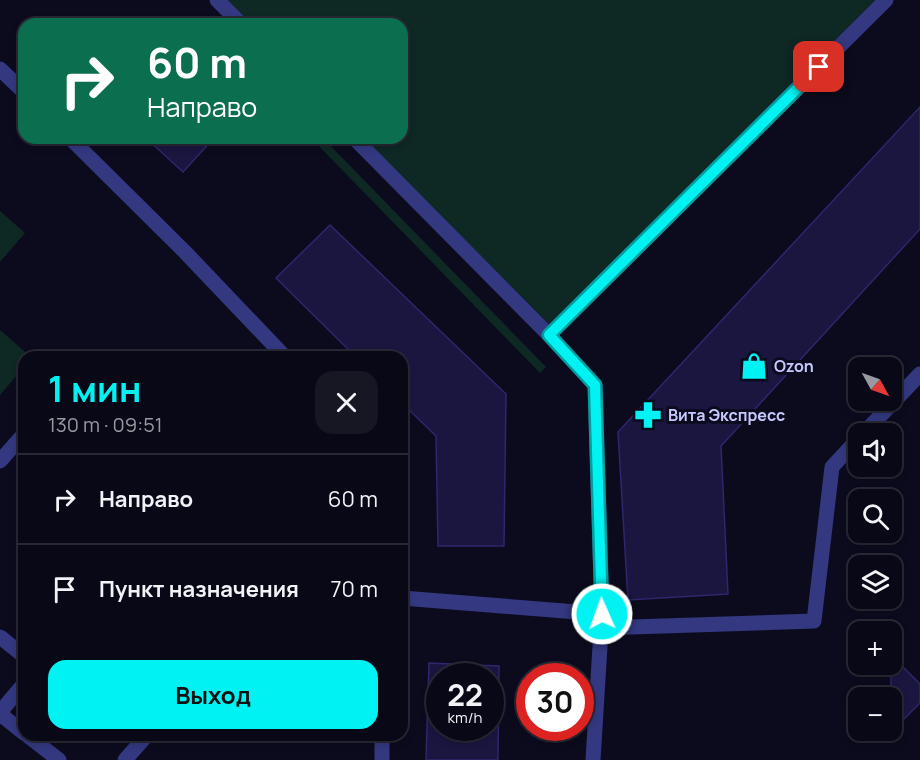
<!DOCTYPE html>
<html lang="ru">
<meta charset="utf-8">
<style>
body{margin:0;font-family:Manrope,sans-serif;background:#171623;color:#f1f3f6;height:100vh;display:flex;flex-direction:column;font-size:22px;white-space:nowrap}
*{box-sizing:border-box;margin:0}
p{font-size:20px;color:#999aa1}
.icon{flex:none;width:33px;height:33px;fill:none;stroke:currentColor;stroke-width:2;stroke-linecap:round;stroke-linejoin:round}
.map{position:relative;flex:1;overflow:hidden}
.panel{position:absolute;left:18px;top:351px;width:390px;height:390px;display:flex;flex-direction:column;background:#090816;border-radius:18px;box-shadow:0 3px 9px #0003,0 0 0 2px #292935}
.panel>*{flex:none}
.top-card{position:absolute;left:18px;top:18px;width:390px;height:126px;border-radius:18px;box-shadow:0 3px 9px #0003,0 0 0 2px #292935;background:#0b6e4f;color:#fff;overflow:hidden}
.needle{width:39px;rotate:130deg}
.buttons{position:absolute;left:848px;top:357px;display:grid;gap:12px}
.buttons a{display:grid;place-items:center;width:54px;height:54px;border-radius:12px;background:#090816;box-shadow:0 3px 9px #0003,0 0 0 2px #292935;font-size:30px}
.speed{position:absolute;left:426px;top:663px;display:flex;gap:12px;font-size:30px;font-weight:700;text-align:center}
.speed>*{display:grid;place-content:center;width:78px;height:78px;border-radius:50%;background:#090816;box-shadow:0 3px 9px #0003,0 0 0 2px #292935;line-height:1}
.speed small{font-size:15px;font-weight:400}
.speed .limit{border:9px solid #d22;background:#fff;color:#111}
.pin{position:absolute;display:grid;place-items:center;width:51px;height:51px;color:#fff;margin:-26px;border-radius:12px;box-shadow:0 3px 9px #0006}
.me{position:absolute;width:66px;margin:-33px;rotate:358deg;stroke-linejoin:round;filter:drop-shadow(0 0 4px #0008)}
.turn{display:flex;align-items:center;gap:21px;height:126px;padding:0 30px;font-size:27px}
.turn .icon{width:78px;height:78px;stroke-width:2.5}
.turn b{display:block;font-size:42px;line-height:51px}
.round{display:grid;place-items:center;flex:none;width:63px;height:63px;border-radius:18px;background:#171623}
.headline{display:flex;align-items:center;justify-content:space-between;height:102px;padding:0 30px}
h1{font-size:36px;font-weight:700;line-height:45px;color:#00f3f2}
.primary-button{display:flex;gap:12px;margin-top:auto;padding:12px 30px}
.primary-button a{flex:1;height:69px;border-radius:18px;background:#00f3f2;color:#111;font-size:24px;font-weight:700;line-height:69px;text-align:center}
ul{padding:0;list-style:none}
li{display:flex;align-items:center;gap:18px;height:90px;padding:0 30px;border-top:2px solid #292935}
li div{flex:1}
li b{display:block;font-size:22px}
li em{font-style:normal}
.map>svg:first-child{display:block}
.green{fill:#0e2824}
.building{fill:#1a1640;stroke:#2d276d;stroke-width:1.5;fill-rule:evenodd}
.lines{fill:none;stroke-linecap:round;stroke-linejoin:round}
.service{stroke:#333880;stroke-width:15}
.minor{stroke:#333880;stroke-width:15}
.route-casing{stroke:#009e9d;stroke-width:15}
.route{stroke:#00f3f2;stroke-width:10}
.labels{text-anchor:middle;stroke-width:6;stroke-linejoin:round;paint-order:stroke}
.poi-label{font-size:16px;font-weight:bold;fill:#c8c8ff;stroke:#0c0b1e;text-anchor:start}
</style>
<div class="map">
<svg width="920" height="760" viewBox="0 0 920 760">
<rect width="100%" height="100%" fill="#0c0b1e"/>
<!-- green -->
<path class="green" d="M 227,0 L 875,0 L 550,325 L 364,138 L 402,138 L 402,24 L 250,24 Z
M 311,138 L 323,138 L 546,367 L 540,373 Z
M 0,211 L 25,233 L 0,262 Z
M 0,330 L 31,357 L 24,357 L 24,367 L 0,395 Z"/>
<!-- building -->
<path class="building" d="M 920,107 L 920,229 L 721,446 L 728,594 L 628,600 L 618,432 Z
M 146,138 L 214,138 L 183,172 Z
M 330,225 L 506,394 L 504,546 L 438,546 L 436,436 L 402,403 L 402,357 L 356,357 L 276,278 Z
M 852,556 L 894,557 L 893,597 L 891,596 L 891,566 L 858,566 L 858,595 L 851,595 Z
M 891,655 L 920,684 L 920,703 L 891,732 Z
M 429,663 L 499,666 L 498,760 L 426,760 ZM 440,676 L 490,676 L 490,728 L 440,728 Z"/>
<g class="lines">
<!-- service -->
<path class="service" d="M 0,461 L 24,434
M 0,637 L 24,656
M 0,712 L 24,684
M 0,714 L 24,733
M 27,735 L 59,760
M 125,760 L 147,735"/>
<!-- minor -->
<path class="minor" d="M 217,0 L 241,24
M 0,69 L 24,92
M 70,138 L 185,252 L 285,357
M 354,138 L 549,335
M 863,434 L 920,374
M 402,598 L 602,614
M 600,628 L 814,621 L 832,467 L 858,439
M 382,735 L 382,760
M 593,760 L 602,614 L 595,385 L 549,335 L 886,0"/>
</g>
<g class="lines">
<defs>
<path id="route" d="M 602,614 L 595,385 L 549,335 L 819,67"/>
</defs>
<!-- route casing -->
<use href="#route" class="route-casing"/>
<!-- route -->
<use href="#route" class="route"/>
</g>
<!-- icons -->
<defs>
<symbol id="shop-bare" viewBox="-9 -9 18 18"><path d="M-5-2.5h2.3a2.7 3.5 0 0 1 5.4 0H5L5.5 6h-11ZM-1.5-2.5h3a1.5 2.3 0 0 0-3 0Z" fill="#00f3f2" stroke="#0c0b1e" stroke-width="2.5" paint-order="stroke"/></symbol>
<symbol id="pharmacy-bare" viewBox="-9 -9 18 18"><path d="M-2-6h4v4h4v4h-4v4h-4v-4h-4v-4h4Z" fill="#00f3f2" stroke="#0c0b1e" stroke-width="2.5" paint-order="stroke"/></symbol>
</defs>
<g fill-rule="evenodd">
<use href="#shop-bare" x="735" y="347" width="38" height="38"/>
<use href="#pharmacy-bare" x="629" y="396" width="38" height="38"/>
</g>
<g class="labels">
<!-- poi labels -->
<g class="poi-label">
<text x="774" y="372">Ozon</text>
<text x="668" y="421">Вита Экспресс</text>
</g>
</g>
</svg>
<div class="buttons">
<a><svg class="needle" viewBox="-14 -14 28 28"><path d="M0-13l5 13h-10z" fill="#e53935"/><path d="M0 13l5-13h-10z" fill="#999aa1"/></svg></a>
<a><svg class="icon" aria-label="sound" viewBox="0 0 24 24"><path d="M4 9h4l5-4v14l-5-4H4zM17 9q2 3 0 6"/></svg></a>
<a><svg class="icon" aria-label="search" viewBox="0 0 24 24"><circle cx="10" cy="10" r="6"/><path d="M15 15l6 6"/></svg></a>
<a><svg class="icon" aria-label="layers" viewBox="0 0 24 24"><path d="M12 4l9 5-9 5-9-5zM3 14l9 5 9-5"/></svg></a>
<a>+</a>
<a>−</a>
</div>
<div class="speed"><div>22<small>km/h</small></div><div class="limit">30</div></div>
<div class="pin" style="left:819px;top:67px;background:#d93025"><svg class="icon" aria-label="arrive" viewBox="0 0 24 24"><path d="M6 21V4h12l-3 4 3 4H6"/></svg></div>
<svg class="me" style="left:602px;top:614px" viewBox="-20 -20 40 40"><circle r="17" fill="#00f3f2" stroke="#fff" stroke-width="3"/><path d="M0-11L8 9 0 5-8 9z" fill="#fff"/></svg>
<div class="top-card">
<div class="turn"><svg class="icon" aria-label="right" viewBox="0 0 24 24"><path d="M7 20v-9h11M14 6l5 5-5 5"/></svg><div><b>60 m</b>Направо</div></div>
</div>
<section class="panel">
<div class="headline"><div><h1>1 мин</h1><p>130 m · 09:51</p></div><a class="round"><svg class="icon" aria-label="close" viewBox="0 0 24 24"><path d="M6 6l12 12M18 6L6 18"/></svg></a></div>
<ul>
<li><svg class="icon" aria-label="right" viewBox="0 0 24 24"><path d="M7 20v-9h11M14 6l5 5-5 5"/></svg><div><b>Направо</b></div><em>60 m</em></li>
<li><svg class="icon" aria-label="arrive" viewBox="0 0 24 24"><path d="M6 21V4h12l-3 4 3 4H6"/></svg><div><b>Пункт назначения</b></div><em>70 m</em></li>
</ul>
<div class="primary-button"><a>Выход</a></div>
</section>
</div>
